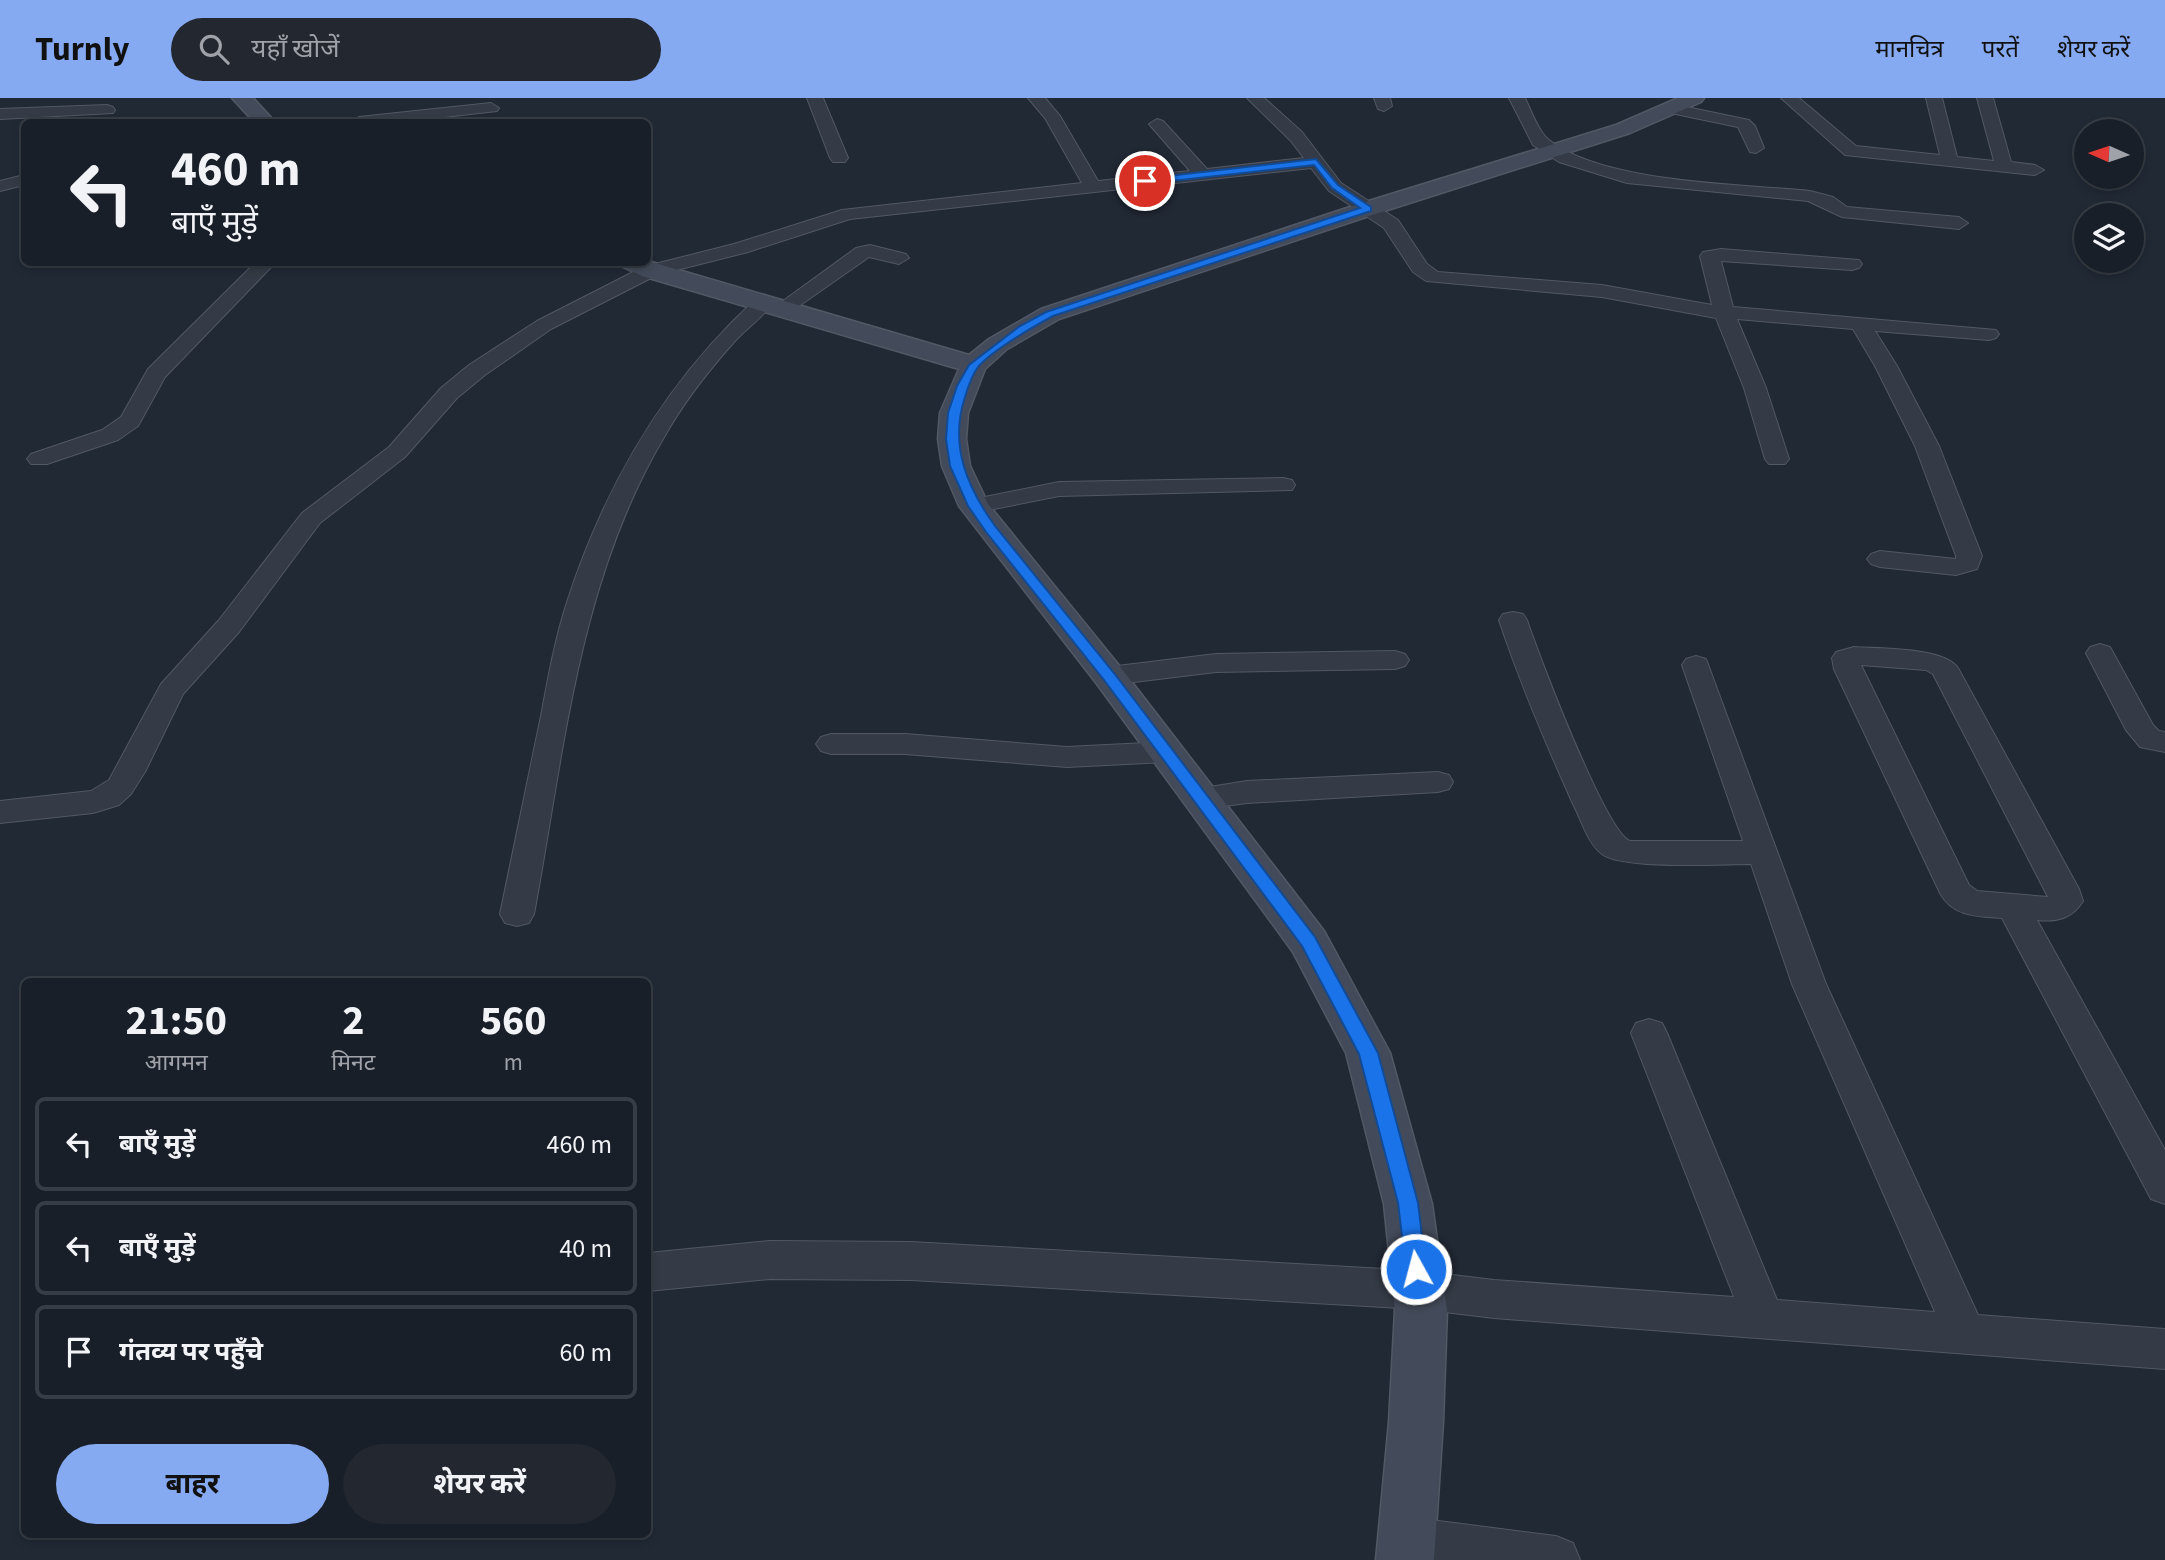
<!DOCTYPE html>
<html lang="hi">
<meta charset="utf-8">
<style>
body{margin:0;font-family:"Source Sans 3","Noto Sans Devanagari",sans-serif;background:#222730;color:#f1f3f6;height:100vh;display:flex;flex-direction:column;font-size:26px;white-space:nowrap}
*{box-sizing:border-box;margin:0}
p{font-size:23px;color:#9fa2a8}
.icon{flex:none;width:38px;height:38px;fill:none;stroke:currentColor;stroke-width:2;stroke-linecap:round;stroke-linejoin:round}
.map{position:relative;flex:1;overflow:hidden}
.drawer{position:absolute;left:21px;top:880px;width:630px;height:560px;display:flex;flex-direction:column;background:#191f28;border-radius:10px;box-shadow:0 4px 10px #0003,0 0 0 2px #373d45}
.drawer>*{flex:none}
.banner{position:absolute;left:21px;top:21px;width:630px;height:147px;border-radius:10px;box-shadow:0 4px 10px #0003,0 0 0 2px #373d45;background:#191f28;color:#f1f3f6;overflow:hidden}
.needle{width:46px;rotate:273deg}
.buttons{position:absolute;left:2074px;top:21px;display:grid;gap:14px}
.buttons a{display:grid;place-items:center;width:70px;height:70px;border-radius:50%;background:#191f28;box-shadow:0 4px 10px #0003,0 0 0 2px #373d45;font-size:35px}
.pin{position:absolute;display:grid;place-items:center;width:60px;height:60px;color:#fff;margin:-30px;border:4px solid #fff;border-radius:50%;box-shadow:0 2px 7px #0007}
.me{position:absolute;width:77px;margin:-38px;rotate:353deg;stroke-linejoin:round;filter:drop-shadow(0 0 5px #0008)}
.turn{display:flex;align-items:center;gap:24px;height:147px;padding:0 35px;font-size:32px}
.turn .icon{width:91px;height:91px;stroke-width:2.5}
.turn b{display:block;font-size:49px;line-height:60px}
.eta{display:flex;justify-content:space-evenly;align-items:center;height:119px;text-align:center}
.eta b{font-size:42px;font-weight:700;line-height:49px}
.button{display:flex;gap:14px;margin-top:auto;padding:14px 35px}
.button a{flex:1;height:80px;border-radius:42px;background:#86aaf1;color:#111;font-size:28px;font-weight:700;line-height:80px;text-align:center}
.button a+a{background:#222730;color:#f1f3f6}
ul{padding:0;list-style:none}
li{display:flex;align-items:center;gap:21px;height:94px;margin:0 14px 10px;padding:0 21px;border:4px solid #373d45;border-radius:10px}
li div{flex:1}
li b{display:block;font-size:26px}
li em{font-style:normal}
header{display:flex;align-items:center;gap:42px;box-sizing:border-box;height:98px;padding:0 35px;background:#86aaf1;color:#111}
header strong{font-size:33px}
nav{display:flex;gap:38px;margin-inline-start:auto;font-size:24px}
.search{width:490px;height:63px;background:#222730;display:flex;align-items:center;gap:18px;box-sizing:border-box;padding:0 24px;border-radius:38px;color:#9fa2a8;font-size:26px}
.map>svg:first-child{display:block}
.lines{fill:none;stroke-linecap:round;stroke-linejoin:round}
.street-casing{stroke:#525864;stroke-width:2}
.secondary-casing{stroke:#525864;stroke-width:3}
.street{fill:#343b46;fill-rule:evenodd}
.secondary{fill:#434a59;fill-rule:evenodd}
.route{fill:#1a73e8;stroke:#114b97;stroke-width:2}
</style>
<header>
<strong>Turnly</strong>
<div class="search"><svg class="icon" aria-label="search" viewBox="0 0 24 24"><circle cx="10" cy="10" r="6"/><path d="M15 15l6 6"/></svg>यहाँ खोजें</div>
<nav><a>मानचित्र</a><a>परतें</a><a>शेयर करें</a></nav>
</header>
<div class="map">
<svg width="2165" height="1462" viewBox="0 0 2165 1462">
<rect width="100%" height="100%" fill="#212935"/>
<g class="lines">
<defs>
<path id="street" d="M 807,0 L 823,0 L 848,60 L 845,64 L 833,64 L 830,60 Z
M 1028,0 L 1045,0 L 1060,18 L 1098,83 L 1190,73 L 1149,26 L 1157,21 L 1163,23 L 1207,71 L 1304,60 L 1290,42 L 1247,0 L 1264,0 L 1302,34 L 1341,85 L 1398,122 L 1427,166 L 1438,174 L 1602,187 L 1712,207 L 1700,158 L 1703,154 L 1721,151 L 1859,162 L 1862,166 L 1859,170 L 1852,172 L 1721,163 L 1733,209 L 1996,232 L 1999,236 L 1996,240 L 1989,242 L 1875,233 L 1897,268 L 1939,348 L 1982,458 L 1977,471 L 1956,477 L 1880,469 L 1871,466 L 1867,461 L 1871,456 L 1880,453 L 1956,461 L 1956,458 L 1915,348 L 1875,268 L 1853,231 L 1737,221 L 1766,290 L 1789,361 L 1785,366 L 1769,366 L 1765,361 L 1744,290 L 1716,220 L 1602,199 L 1426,183 L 1413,174 L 1384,130 L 1329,93 L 1311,70 L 850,121 L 748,154 L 657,177 L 551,231 L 485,277 L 457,300 L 405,359 L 320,425 L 239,534 L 183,596 L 146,672 L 131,696 L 119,707 L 93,715 L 0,725 L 0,703 L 91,693 L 109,682 L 161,586 L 219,522 L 302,415 L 389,349 L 441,290 L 469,267 L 537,223 L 643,169 L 734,146 L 842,112 L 1082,85 L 1045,20 Z
M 1374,0 L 1390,0 L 1392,8 L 1384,13 L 1378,11 Z
M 1509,0 L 1525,0 C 1531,12 1538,33 1549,42 C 1603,85 1740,86 1810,93 L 1833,99 L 1847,109 L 1959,119 L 1968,125 L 1959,131 L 1842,119 L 1808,103 L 1627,85 L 1559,64 L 1533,47 Z
M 1781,0 L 1799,0 L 1856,48 L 1940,57 L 1926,0 L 1942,0 L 1957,59 L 1994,63 L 1977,0 L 1993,0 L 2011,64 L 2035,67 L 2044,72 L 2035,77 L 1845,57 Z
M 491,5 L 499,10 L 497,13 L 400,24 L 351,24 L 359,19 Z
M 1672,6 L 1749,22 L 1755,28 L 1764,50 L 1756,55 L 1750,54 L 1738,29 L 1666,14 L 1664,11 L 1666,8 Z
M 107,7 L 113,9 L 115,12 L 113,15 L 0,21 L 0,11 Z
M 24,77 L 24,87 L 0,93 L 0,83 Z
M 870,147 L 906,156 L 909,160 L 899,166 L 869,159 L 789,215 L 775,215 L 772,211 L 856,150 Z
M 256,164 L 276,164 L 165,279 L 138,328 L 118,342 L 47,366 L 31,366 L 27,361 L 31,356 L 102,332 L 121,319 L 148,271 Z
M 763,199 L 770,201 L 773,205 C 763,219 747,230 735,243 C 708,273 683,305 663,341 C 578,485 564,655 534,816 L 529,825 L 517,828 L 505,825 L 500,816 C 514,750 527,684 541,618 C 548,580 555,541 567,504 C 605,387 665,284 756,201 Z
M 1283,380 L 1292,382 L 1295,387 L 1292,392 L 1059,398 L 974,415 L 965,413 L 962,408 L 965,403 L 1059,384 Z
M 1513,514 L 1523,516 L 1527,522 C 1538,555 1606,735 1630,743 L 1743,743 L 1682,567 L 1686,561 L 1696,558 L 1706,561 L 1826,886 L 1978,1217 L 2165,1231 L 2165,1271 L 1494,1220 L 1419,1211 L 911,1182 L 770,1181 L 648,1193 L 648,1155 L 770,1143 L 911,1144 L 1419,1173 L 1494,1182 L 1734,1199 L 1631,935 L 1636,925 L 1649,921 L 1662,925 L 1667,935 L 1777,1202 L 1935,1214 L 1792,886 L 1751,766 C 1721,766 1623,772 1602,756 C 1588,746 1581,721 1573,706 C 1546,646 1520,585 1499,522 L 1503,516 Z
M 2100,546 L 2110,549 L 2153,627 L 2159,633 L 2165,634 L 2165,654 L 2140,649 L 2126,632 L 2086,555 L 2090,549 Z
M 1854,549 C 1879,551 1944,549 1958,570 L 2079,791 L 2083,803 C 2072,821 2057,824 2037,822 L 2165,1052 L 2165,1106 L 2151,1101 L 2002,820 C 1977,818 1953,819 1940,795 L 1834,571 L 1832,560 L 1836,554 ZM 1861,567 L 1926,572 L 1933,576 L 2048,799 L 1977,793 L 1969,787 Z
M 1395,553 L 1405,556 L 1409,562 L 1405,568 L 1395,571 L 1216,574 L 1109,587 L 1099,584 L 1095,578 L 1099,572 L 1109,569 L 1216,556 Z
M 831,636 L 905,636 L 1067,649 L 1166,644 L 1177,647 L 1181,654 L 1177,661 L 1166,664 L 1067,669 L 905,656 L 831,656 L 821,653 L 816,646 L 821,639 Z
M 1438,674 L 1449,677 L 1453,684 L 1449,691 L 1438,694 L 1247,705 L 1202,711 L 1191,708 L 1187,700 L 1191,692 L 1247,683 Z
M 1407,1419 L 1556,1438 L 1573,1445 L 1580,1462 L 1399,1462 L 1390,1459 L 1384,1442 L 1390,1425 Z"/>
<path id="secondary" d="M 232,0 L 253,0 L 275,24 L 254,24 Z
M 1678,0 L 1704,0 L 1701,4 L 1630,35 L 1375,116 L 1059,221 L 1007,251 L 985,271 L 968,315 L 966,341 L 970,368 L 988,406 L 1121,570 L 1324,833 L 1390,955 L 1432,1106 L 1447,1212 L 1443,1324 L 1434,1462 L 1376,1462 L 1389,1324 L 1395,1212 L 1384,1106 L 1346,955 L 1293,854 L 1097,586 L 959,408 L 942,368 L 938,341 L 940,315 L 959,271 L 642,178 L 623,169 L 620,164 L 648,163 L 969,257 L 989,241 L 1041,211 L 1359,106 L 1616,27 Z"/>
</defs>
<!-- street casing -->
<use href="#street" class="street-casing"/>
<!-- secondary casing -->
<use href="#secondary" class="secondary-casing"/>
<!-- street -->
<use href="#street" class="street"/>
<!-- secondary -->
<use href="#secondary" class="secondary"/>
</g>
<!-- route -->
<path class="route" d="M 1316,61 L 1338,87 L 1371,109 L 1371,113 L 1053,218 C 1033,229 992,252 978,269 C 972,277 968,289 965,299 C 949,347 967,389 995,428 L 1114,575 L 1315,839 L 1378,955 L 1418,1105 L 1426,1171 L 1423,1177 L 1416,1180 L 1409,1177 L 1406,1171 L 1398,1105 L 1359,956 L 1302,848 L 1104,582 L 986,434 L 968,408 L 950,368 L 946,341 L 948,315 L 957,288 L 969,267 L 1020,228 L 1046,214 L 1360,110 L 1332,90 L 1314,67 L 1145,86 L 1142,85 L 1142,81 Z"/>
</svg>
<div class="buttons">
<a><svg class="needle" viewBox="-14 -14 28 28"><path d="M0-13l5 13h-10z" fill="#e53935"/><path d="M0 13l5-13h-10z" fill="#9fa2a8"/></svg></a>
<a><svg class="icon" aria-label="layers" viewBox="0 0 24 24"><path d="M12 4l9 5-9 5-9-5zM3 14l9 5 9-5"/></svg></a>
</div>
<div class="pin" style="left:1145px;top:83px;background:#d93025"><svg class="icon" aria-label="arrive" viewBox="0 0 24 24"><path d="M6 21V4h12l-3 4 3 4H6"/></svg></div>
<svg class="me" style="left:1416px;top:1171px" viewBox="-20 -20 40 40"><circle r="17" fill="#1a73e8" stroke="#fff" stroke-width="3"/><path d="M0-11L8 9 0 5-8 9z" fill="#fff"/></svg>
<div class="banner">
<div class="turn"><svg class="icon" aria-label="left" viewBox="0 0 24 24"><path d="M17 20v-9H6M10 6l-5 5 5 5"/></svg><div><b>460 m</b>बाएँ मुड़ें</div></div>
</div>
<section class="drawer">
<div class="eta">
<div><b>21:50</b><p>आगमन</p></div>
<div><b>2</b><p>मिनट</p></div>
<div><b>560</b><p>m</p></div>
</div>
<ul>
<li><svg class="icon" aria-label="left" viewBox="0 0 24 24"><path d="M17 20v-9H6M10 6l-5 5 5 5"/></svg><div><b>बाएँ मुड़ें</b></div><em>460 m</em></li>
<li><svg class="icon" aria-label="left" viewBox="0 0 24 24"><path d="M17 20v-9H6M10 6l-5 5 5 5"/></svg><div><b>बाएँ मुड़ें</b></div><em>40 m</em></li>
<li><svg class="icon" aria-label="arrive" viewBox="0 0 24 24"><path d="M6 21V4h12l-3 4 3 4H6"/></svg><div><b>गंतव्य पर पहुँचे</b></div><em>60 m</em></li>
</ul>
<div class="button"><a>बाहर</a><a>शेयर करें</a></div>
</section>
</div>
